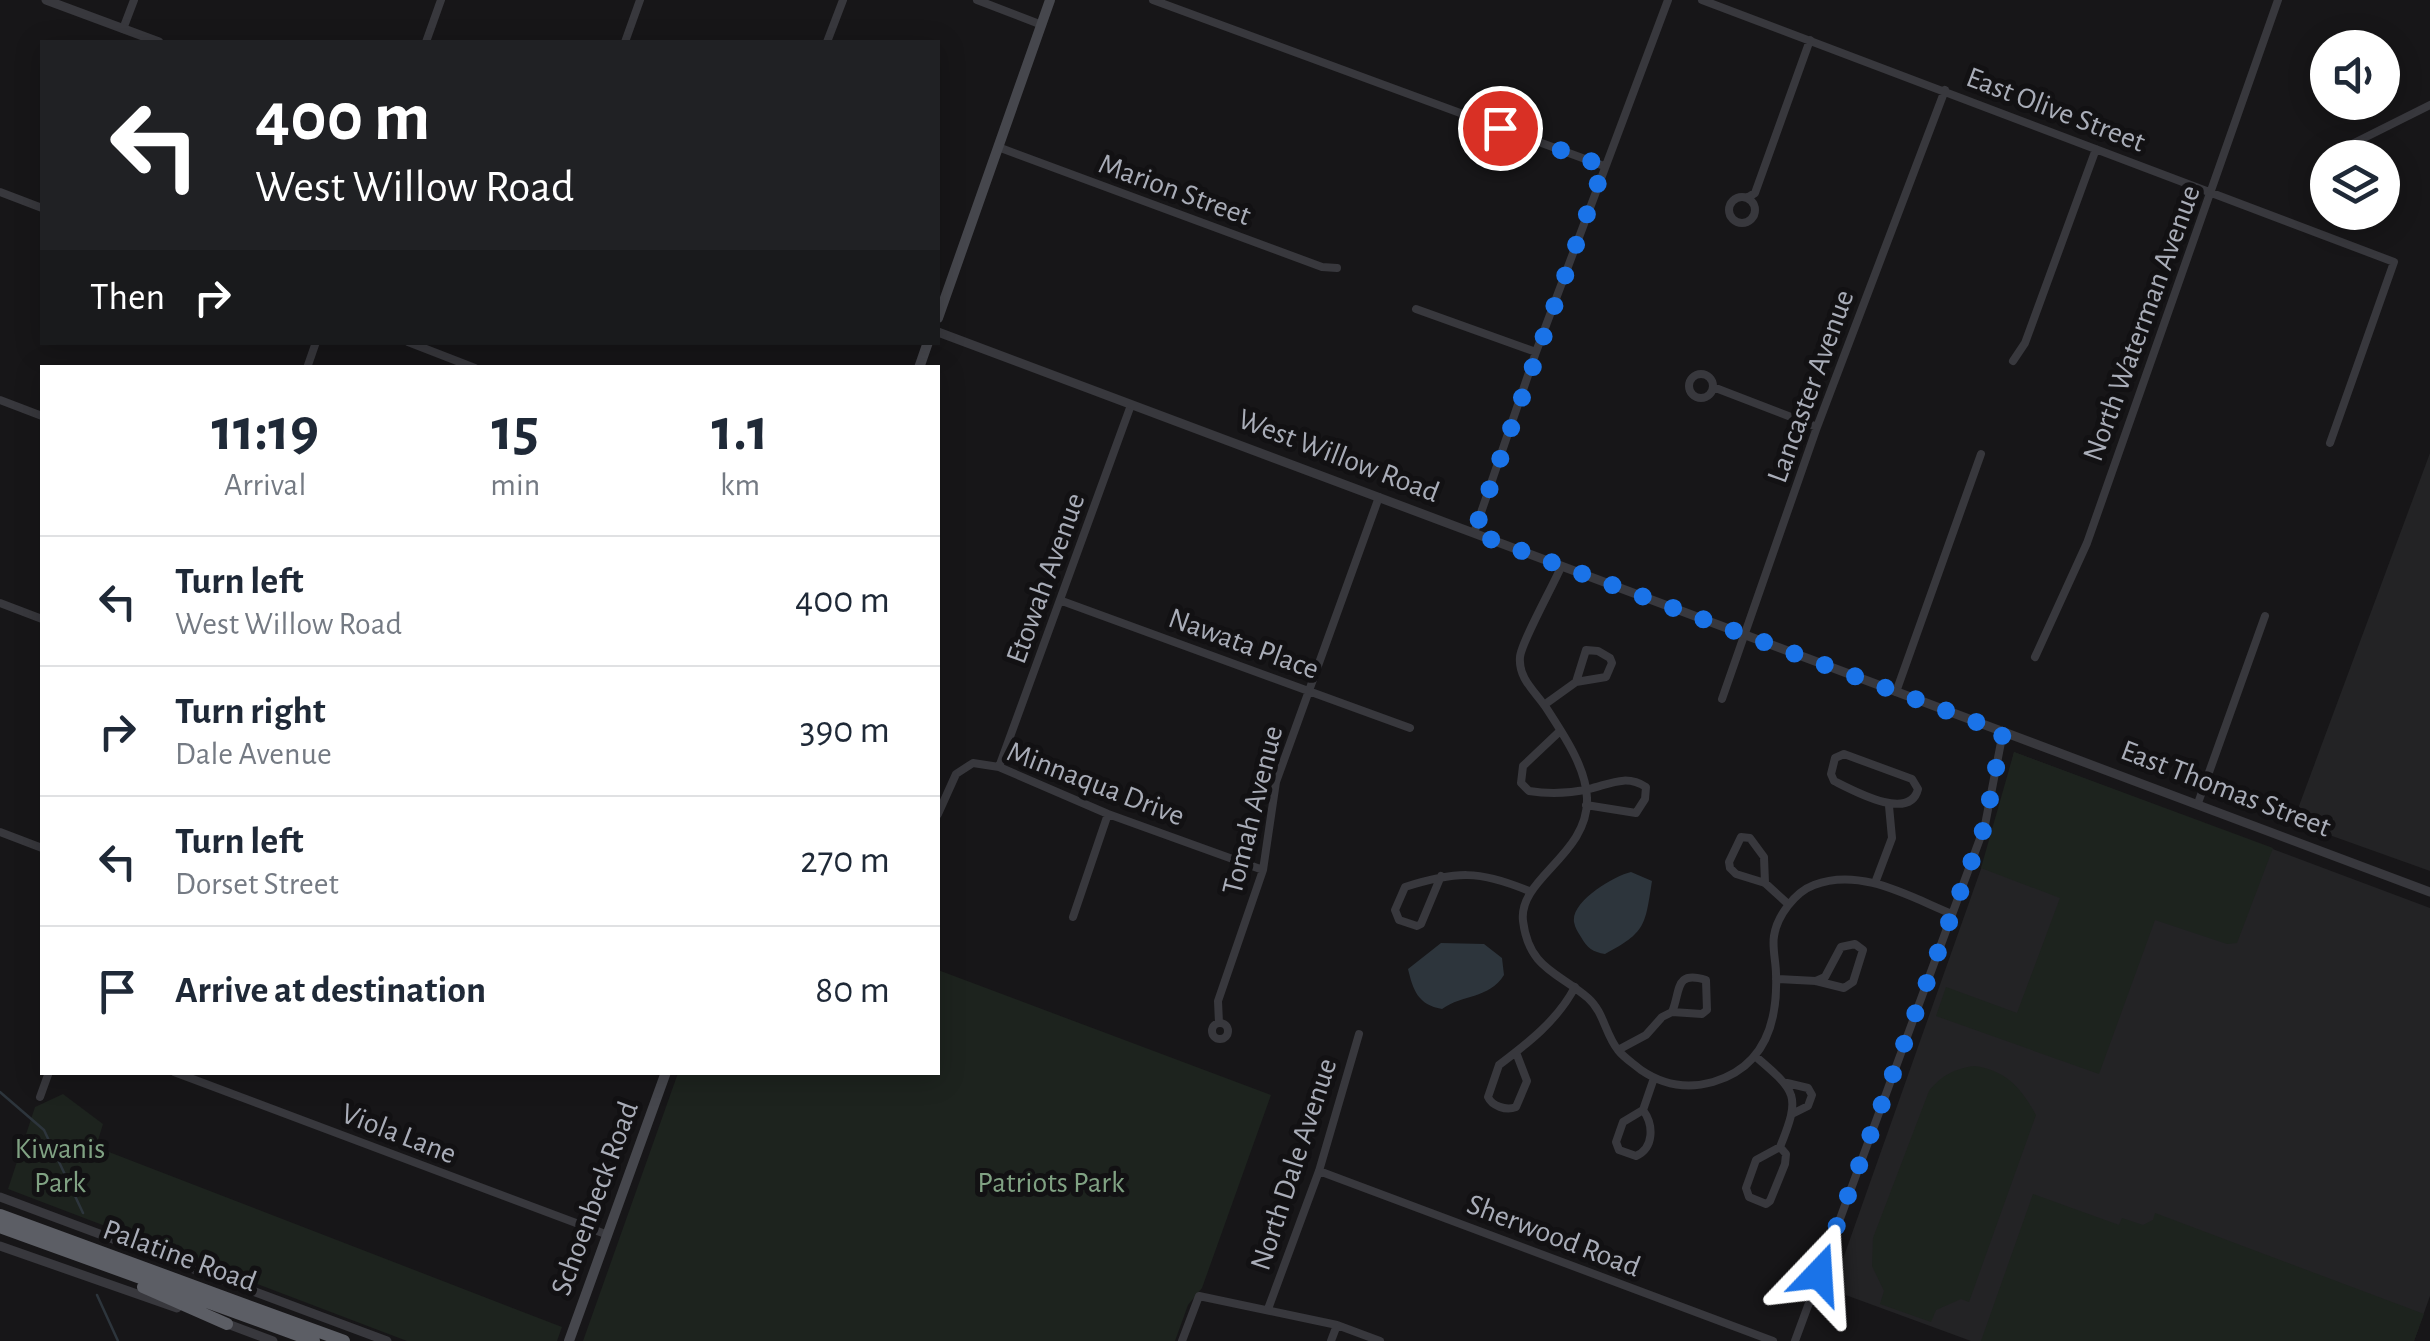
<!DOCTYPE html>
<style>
body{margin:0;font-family:"Alegreya Sans",sans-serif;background:#f6f6f7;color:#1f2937;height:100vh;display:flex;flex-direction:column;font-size:38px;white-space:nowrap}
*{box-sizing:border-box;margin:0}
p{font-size:32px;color:#747a83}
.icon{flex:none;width:55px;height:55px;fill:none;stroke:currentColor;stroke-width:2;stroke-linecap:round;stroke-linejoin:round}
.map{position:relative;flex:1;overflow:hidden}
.sheet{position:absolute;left:40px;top:365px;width:900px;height:710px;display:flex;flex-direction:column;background:#fff;border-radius:0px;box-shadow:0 5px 25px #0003}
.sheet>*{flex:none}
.banner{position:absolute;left:40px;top:40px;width:900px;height:305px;border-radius:0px;box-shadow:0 5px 25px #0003;background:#202124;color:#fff;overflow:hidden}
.tools{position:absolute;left:2310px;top:30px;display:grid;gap:20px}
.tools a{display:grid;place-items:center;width:90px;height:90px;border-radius:50%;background:#fff;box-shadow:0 5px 25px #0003;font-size:50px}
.pin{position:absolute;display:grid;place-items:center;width:85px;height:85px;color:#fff;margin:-42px;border:5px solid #fff;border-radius:50%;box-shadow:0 2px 10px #0007}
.me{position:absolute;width:110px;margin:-55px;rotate:20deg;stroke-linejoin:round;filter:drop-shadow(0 0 8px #0008)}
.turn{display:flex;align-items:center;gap:35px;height:210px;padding:0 50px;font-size:45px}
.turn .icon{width:130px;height:130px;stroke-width:2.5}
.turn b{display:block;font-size:70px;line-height:85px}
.then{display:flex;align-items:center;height:95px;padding:0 50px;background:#0003;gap:20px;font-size:38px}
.eta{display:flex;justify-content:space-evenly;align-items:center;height:170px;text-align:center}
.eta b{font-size:60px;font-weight:600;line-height:70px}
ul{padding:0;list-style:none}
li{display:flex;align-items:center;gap:30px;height:130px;padding:0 50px;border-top:2px solid #e0e1e3}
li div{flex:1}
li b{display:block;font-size:38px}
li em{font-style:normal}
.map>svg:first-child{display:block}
.built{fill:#232325}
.green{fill:#1d231e}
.water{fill:#2d353c}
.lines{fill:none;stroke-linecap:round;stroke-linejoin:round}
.stream{stroke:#2d353c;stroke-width:2.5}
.minor{stroke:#38383d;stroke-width:8}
.tertiary{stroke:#38383d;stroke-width:9}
.secondary{stroke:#46474d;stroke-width:10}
.trunk{stroke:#5c5e65;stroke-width:12}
.route{stroke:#1a73e8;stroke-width:18;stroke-dasharray:0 32.4}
.labels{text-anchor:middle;stroke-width:10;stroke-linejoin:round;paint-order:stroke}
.street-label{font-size:30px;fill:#a9adb8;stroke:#121113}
.park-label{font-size:30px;fill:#80a283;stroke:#121113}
</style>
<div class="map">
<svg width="2430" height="1341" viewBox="0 0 2430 1341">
<rect width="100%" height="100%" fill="#171618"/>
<!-- built -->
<path class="built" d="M 2430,453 L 2430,871 L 2293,822 Z
M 2014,752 L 2430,908 L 2430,1296 L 2414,1341 L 1971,1341 L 1832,1290 L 1994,832 Z"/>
<!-- green -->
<path class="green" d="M 2014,752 L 2273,848 L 2237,943 L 2227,944 L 2155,920 L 2099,1074 L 1936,1016 L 1946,987 L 2017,1013 L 2060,898 L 1981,868 Z
M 938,970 L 1271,1095 L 1202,1288 L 1188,1305 L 1175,1341 L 583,1341 L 678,1073 L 938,1072 Z
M 1974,1066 C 2006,1070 2021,1088 2036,1115 L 1969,1302 L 1961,1299 L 1936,1310 L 1931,1322 L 1880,1304 L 1884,1291 L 1872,1266 L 1873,1238 L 1929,1091 C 1942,1075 1954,1069 1974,1066 Z
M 63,1094 L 103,1124 L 96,1147 L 562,1327 L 557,1341 L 407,1341 L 8,1189 L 35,1107 Z
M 2033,1194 L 2119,1225 L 2122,1218 L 2143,1225 L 2153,1220 L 2155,1213 L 2424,1314 L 2414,1341 L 1981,1341 Z"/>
<!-- water -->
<path class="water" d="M 1631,872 L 1652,881 C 1645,926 1646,932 1605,954 C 1593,952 1587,948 1581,937 C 1578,932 1575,928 1574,922 C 1571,901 1614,876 1631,872 Z
M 1441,943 L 1484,944 L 1502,958 L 1504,975 C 1489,999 1463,994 1442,1009 C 1418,1005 1413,990 1408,969 Z"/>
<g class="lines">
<!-- stream -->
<path class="stream" d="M 0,1092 L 44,1130 L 83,1213
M 97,1295 L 118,1341"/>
<!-- minor -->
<path class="minor" d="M 977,0 L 1042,25
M 1153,0 L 1604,166
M 1702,0 L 2394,262 L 2330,443
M 123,29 L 134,0
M 426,42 L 441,0
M 625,42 L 640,0
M 827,42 L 843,0
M 998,147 L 1322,267 L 1337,268
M 2344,148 L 2430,105
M 0,192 L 42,208
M1729 210a13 13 0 1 1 26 0a13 13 0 1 1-26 0Z
M 1747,198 L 1755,193 L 1810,40
M 1416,309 L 1536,352
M 408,342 L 475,368
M 2013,361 L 2025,343 L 2096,149
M 307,368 L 316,342
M1689 386a12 12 0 1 1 24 0a12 12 0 1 1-24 0Z
M 1713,387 L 1817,427
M 0,400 L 42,416
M 1474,533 L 1536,352 L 1668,0
M 1561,567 C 1554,584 1521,643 1520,657 C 1518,679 1536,692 1547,709 C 1563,734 1586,767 1587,798 C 1589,855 1518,878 1523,921 C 1529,969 1558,972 1588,998 C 1604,1012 1605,1034 1618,1050 C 1624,1058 1634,1064 1641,1070 C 1663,1085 1688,1089 1713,1082 C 1764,1067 1778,1023 1776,974 C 1776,962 1772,948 1774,936 C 1777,916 1795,892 1814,885 C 1861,867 1910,897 1952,914
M 1062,601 L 1410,728
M 0,603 L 42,619
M 2035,657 L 2087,543 L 2278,0
M 1896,692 L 1981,454
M 1722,699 L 1817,427 L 1945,90
M 1544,705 L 1576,682 L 1606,677 L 1612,663 L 1610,658 L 1598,651 L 1586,650 L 1576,682
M 1560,731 L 1523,766 L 1521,783 L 1529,791 C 1548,794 1571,793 1589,789 C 1610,784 1626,774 1646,787 L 1645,799 L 1636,813 L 1586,805
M 1844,754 L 1912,779 L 1918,789 C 1910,822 1854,791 1834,781 L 1831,774 L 1835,758 Z
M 999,767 L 1131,405
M 2198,803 L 2265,616
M 938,814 L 956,774 L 973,763 L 999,767 L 1108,814 L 1263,870
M 0,832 L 42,848
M 1441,876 L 1421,924 L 1417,926 L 1399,920 L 1395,910 L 1405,887 C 1456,871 1479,870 1529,891
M 1765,883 L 1764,857 L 1750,838 L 1741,837 L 1729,862 L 1730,868 L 1736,874 L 1765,883 L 1788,904
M 1875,883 L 1892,838 L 1889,806
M 1073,917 L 1108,814
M 1776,979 L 1816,981 L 1844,988 L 1853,982 L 1863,950 L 1855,944 L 1841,947 L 1825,977 L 1816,981
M 1219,1023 L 1218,1001 L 1263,870 L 1276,782 L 1379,497
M1212 1031a8 8 0 1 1 16 0a8 8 0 1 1-16 0Z
M 1618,1050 L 1646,1035 L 1662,1017 L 1672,1012 L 1702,1014 L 1707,1010 L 1706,980 C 1674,970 1681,991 1672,1012
M 1517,1055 L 1527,1081 L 1516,1107 C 1506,1111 1492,1106 1488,1097 L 1499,1065 C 1528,1043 1557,1021 1575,987
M 1755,1056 C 1797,1092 1801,1095 1780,1147 L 1786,1154 L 1785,1164 L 1770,1201 L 1766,1204 L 1749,1197 L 1746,1188 L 1756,1160 L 1780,1147
M 174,1072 L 608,1235
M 1787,1083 L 1808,1088 L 1812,1095 L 1808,1106 L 1794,1113
M 40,1097 L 49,1072
M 1643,1110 C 1654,1125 1654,1148 1636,1156 L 1619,1150 L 1616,1142 L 1623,1122 L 1643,1110 L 1654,1078
M 1319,1171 L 1773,1341
M 1268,1309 L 1319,1171 L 1359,1034
M 1182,1341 L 1199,1296 L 1337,1325 L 1380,1341
M 1331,1341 L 1337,1325
M 1795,1341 L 1985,825 L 2003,732"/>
<!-- tertiary -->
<path class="tertiary" d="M 46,0 L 159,42
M 938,332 L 2430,892
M 0,1197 L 387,1341
M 0,1246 L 177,1308
M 225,1323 L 273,1341"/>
<!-- secondary -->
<path class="secondary" d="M 938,318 L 1050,0
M 919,368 L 928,342
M 569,1341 L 666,1072"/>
<!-- trunk -->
<path class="trunk" d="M 0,1215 L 344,1341
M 0,1227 L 314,1341
M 143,1287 L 227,1324"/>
</g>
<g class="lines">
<!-- route -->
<path class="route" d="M 1500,128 L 1604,166 L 1474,533 L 2003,732 L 1985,825 L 1819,1274"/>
</g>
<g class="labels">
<!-- street labels -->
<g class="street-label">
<text transform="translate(2056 109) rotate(21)" y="10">East Olive Street</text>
<text transform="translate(1175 189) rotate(20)" y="10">Marion Street</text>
<text transform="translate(2141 323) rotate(-70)" y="10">North Waterman Avenue</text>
<text transform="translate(1810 386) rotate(-70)" y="10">Lancaster Avenue</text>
<text transform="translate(1339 455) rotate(21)" y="10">West Willow Road</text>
<text transform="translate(1045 578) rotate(-70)" y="10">Etowah Avenue</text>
<text transform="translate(1244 643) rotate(20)" y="10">Nawata Place</text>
<text transform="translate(1096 783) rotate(21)" y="10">Minnaqua Drive</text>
<text transform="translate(2226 788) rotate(21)" y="10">East Thomas Street</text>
<text transform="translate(1252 810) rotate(-76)" y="10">Tomah Avenue</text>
<text transform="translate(399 1133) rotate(21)" y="10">Viola Lane</text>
<text transform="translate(1293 1164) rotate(-72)" y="10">North Dale Avenue</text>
<text transform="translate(594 1198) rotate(-70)" y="10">Schoenbeck Road</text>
<text transform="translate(1554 1235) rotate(21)" y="10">Sherwood Road</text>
<text transform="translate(180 1255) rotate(20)" y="10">Palatine Road</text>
</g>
<!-- park labels -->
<g class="park-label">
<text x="60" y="1158">Kiwanis<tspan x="60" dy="34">Park</tspan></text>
<text x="1051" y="1192">Patriots Park</text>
</g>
</g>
</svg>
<div class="tools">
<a><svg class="icon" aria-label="sound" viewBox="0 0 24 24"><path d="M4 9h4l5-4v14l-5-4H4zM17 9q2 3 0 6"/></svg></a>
<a><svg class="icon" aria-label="layers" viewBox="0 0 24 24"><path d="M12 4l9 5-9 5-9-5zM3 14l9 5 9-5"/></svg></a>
</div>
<div class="pin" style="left:1500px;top:128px;background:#d93025"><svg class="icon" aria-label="arrive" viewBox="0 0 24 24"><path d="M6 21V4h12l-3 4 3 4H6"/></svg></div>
<svg class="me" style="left:1819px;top:1274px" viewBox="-20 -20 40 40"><path d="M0-17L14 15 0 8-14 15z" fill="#1a73e8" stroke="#fff" stroke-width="4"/></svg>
<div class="banner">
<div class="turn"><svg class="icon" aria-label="left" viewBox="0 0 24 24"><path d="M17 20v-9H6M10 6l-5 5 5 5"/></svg><div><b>400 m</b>West Willow Road</div></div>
<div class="then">Then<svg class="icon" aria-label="right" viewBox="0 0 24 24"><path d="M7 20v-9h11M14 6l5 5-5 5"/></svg></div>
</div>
<section class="sheet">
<div class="eta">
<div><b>11:19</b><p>Arrival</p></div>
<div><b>15</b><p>min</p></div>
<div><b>1.1</b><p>km</p></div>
</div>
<ul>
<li><svg class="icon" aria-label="left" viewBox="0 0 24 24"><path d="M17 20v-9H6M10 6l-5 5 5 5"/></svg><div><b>Turn left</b><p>West Willow Road</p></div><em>400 m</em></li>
<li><svg class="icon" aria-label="right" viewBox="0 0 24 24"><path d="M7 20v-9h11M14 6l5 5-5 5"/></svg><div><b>Turn right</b><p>Dale Avenue</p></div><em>390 m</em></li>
<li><svg class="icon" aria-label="left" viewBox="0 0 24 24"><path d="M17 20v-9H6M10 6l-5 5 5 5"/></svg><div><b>Turn left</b><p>Dorset Street</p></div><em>270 m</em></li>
<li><svg class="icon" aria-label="arrive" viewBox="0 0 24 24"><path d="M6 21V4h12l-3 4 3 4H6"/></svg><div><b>Arrive at destination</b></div><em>80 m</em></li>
</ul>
</section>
</div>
